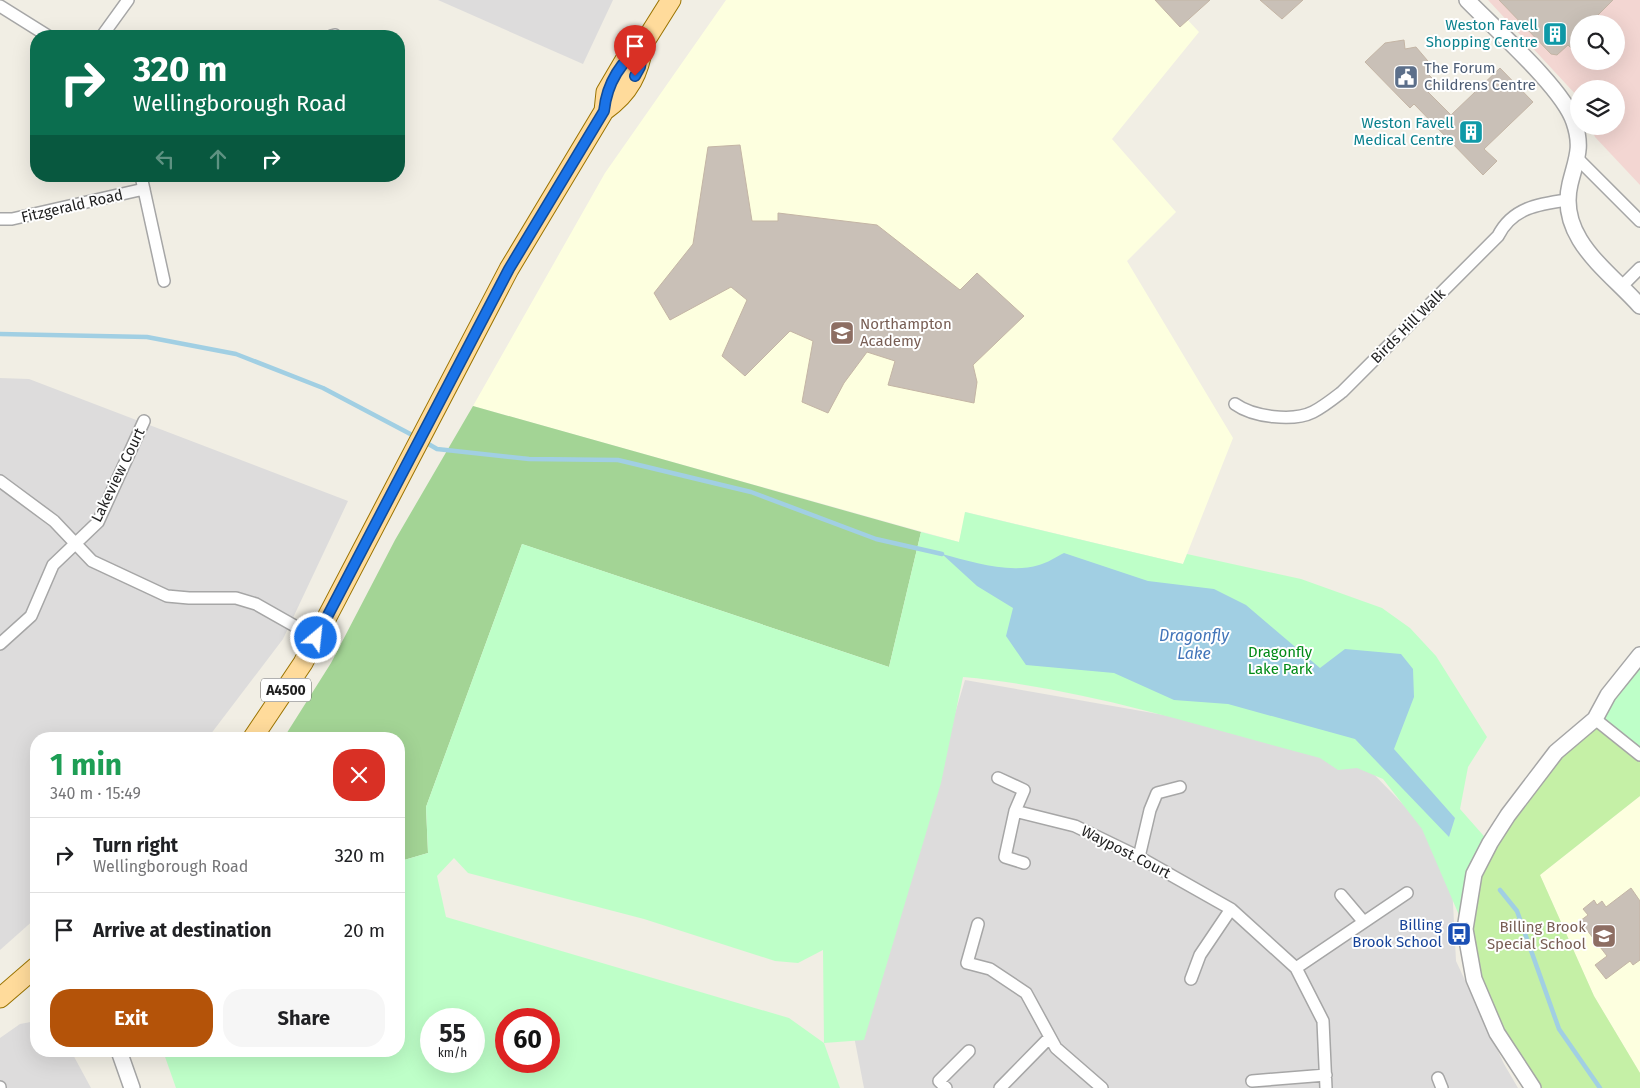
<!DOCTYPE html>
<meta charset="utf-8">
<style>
body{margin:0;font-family:"Fira Sans",sans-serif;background:#f6f6f6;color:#202124;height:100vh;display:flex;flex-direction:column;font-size:19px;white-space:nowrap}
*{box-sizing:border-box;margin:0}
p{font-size:16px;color:#757577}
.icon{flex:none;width:28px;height:28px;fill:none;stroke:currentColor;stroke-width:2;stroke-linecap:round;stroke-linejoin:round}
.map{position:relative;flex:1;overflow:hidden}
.sheet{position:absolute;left:30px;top:732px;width:375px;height:325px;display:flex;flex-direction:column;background:#fff;border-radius:20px;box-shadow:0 5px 20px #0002}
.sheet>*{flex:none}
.guide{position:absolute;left:30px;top:30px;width:375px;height:152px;border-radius:20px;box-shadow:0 5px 20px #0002;background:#0b6e4f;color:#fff;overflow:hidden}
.controls{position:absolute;left:1570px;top:15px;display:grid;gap:10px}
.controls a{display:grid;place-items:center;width:55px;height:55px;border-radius:50%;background:#fff;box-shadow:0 5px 20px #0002;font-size:25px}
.speed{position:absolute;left:420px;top:1008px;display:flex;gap:10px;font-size:25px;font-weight:700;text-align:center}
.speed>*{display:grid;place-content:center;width:65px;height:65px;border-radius:50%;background:#fff;box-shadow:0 5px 20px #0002;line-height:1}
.speed small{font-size:12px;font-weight:400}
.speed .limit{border:8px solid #d22;background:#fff;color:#111}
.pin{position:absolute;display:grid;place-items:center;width:42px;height:42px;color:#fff;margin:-51px -21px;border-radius:50% 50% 50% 0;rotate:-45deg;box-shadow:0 0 5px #0007}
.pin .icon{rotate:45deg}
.me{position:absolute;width:55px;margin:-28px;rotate:28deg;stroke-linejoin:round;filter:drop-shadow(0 0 4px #0008)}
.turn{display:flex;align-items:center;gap:18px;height:105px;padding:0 20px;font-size:22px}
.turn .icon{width:65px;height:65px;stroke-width:2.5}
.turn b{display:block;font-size:35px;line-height:42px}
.lanes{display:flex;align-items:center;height:48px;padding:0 20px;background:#0003;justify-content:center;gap:25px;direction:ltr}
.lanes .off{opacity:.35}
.round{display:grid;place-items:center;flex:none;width:52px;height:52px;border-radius:20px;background:#f6f6f6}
.summary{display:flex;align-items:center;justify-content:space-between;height:85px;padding:0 20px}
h1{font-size:30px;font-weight:700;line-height:38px;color:#1e9e55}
.cta{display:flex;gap:10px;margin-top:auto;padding:10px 20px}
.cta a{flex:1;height:58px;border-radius:20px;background:#b45309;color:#fff;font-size:20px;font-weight:700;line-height:58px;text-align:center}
.cta a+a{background:#f6f6f6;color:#202124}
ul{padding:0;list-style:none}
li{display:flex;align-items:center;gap:15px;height:75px;padding:0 20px;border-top:1px solid #e0e0e0}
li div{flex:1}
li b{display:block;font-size:19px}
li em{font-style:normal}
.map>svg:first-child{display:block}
.residential{fill:#dddcdc}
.commercial{fill:#f3d6d2;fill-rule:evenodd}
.education{fill:#fdffdf}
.grass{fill:#c5f0a6}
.forest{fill:#a3d495}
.park{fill:#beffc8;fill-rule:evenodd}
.water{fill:#a1cfe3}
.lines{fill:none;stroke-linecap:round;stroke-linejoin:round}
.stream{stroke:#a1cfe3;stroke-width:4.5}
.building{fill:#c9c0b7;stroke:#c4b5a5}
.minor-casing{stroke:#a6a6a6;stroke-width:14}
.tertiary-casing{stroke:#a6a6a6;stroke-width:18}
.primary-casing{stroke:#9a7300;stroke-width:21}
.minor{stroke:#fff;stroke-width:11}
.tertiary{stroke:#fff;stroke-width:15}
.primary{stroke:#ffdb9b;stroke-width:19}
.route-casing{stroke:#114b97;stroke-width:12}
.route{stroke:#1a73e8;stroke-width:9}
.labels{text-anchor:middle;stroke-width:4;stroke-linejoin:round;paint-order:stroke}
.shield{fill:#fff;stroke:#626262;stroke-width:1}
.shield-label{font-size:14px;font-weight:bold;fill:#1f1f1f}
.culture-label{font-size:15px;fill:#0d838f;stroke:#fff;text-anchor:end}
.service-label{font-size:15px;fill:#4e5e75;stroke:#fff;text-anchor:start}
.street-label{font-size:15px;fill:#1f1f1f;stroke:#fff}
.education-label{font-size:15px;fill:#785e54;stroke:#fff;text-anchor:start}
.park-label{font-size:15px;fill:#018a16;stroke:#fff}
.transit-label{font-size:15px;fill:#164399;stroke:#fff;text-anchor:end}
.water-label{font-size:16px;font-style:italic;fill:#4174b9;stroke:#fff}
</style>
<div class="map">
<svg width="1640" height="1088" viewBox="0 0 1640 1088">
<rect width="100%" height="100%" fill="#f1eee4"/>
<!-- residential -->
<path class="residential" d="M 438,0 L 613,0 L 583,64 Z
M 0,378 L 29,379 L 348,501 L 283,639 L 207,739 L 36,739 L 36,918 L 0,950 Z
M 965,680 L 1164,715 L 1359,759 L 1429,831 L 1452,884 L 1456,961 L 1504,1064 L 1518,1088 L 864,1088 L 853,1031 L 884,950 Z
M 36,1021 L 36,1051 L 71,1051 L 91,1088 L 0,1088 L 0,1038 L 20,1024 Z"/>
<!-- commercial -->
<path class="commercial" d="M 1488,0 L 1640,0 L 1640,185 L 1595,137 L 1590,126 L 1616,126 L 1616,89 L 1579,89 L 1579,98 ZM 1579,24 L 1616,24 L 1616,61 L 1579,61 Z"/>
<!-- education -->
<path class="education" d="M 726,0 L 1169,0 L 1199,32 L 1112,139 L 1176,212 L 1127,261 L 1233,438 L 1183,564 L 966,512 L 959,542 L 473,406 L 605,173 Z
M 1640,796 L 1640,1073 L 1594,996 L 1540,875 Z"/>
<!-- grass -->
<path class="grass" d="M 1595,719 L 1640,755 L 1640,796 L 1540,875 L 1594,996 L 1640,1073 L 1640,1088 L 1533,1088 L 1497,1033 L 1465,929 L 1474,874 L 1508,815 Z"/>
<!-- forest -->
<path class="forest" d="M 473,406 L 921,532 L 889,667 L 522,544 L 426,807 L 428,853 L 404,860 L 399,858 L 399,739 L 283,739 L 331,663 L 395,540 Z"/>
<!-- park -->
<path class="park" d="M 965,512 L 1183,564 L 1187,554 L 1301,579 L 1382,608 L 1410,628 L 1436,656 L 1487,737 L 1468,767 L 1460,809 L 1490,843 L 1465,929 L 1422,829 L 1383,779 L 1357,768 L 1338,770 L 1320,758 C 1202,727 1085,688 963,677 L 941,783 L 864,1040 L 824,1043 L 840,1088 L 176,1088 L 163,1051 L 399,1051 L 399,858 L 404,860 L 428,853 L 426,807 L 522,544 L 889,667 L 921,532 L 959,542 ZM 454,858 L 468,873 L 644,919 L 775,961 L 798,963 L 823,950 L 824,1043 L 789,1018 L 446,917 L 437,876 ZM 431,1019 L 474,1019 L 474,1061 L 431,1061 ZM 506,1019 L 549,1019 L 549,1061 L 506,1061 Z
M 1640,655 L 1640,755 L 1595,719 Z"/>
<!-- water -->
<path class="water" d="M 1064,553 L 1148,581 L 1214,589 L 1246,605 L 1320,668 L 1345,649 L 1401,654 L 1413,669 L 1414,697 L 1394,749 L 1455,818 L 1449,837 L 1355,739 L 1228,704 L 1174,700 L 1114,673 L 1026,665 L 1006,636 L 1013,608 L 977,586 L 942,554 C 972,562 1009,574 1039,565 C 1047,563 1056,557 1064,553 Z"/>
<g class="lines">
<!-- stream -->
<path class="stream" d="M 0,334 L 147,337 L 236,354 L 323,388 L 416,437
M 425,442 L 437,449 L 529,459 L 618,460 L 751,492 L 876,539 L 942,554
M 1500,890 L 1517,911 L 1559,1029 L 1600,1088"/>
</g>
<!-- building -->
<path class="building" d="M 1155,0 L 1210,0 L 1180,27 Z
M 1260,0 L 1303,0 L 1282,19 Z
M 1499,0 L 1613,0 L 1596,17 L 1602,24 L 1579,24 L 1579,56 L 1568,45 L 1557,55 L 1551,54 Z
M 1404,40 L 1405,49 L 1416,47 L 1433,67 L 1427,73 L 1436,82 L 1427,91 L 1451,115 L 1500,68 L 1533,102 L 1484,149 L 1497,161 L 1483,175 L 1414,104 L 1410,108 L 1365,62 L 1385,43 Z
M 740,145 L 752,221 L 778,221 L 778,213 L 877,225 L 960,290 L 977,273 L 1024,316 L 973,365 L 977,382 L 974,403 L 888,385 L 895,361 L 867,352 L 844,383 L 828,413 L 802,402 L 813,341 L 790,331 L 745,376 L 722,356 L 747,300 L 731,287 L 670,320 L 654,293 L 693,244 L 708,147 Z
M 1631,888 L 1640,901 L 1640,960 L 1633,965 L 1630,961 L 1606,979 L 1595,965 L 1607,956 L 1580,921 L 1588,915 L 1583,909 L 1594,900 L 1597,905 L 1602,901 L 1606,907 Z"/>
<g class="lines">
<defs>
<path id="minor" d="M 0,6 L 48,36
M 102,36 L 128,0
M 331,36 L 335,35
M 1578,159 L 1640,221
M 141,176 L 164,281
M 0,219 L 12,219 L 144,189
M 1622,286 L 1640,268
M 1235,404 C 1253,417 1293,422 1313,412 C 1323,407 1333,399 1342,392 L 1498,236 C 1512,208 1538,204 1567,200
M 0,481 L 54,521 L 92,561 L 167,596 L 189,598 L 236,598 L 256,604 L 316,638
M 0,644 L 31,616 L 53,565 L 98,522 L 144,421
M 1595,719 L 1640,755
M 998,778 L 1024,790 L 1015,811 L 1005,857 L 1024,863
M 1015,811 L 1075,826 L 1139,857 L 1231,909 L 1296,968 L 1323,1021 L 1326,1088
M 1139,857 L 1150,810 L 1157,793 L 1180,787
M 1341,895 L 1363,921
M 978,924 L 967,963 L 990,969 L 1026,993 L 1056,1048 L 1102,1088
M 1296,968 L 1407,893
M 1191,979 L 1200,955 L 1231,909
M 1438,1078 L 1442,1088
M 1252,1081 L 1326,1075
M 0,1087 L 0,1088
M 946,1088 L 939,1081 L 969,1051
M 1000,1088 L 1050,1037"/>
<path id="tertiary" d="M 1467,0 C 1494,28 1563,88 1574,122 C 1583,148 1576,159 1570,184 C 1557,238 1609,271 1640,306
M 119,1051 L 132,1088
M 1533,1088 L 1497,1033 L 1474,979 L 1465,929 L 1474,874 L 1490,843 L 1508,815 L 1556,752 L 1595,719 L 1608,695 L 1640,655"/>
<path id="primary" d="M 604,111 L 606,92 L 626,58 L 644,43 L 671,0
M 252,739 L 303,663 L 509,269 L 604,111 C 630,93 639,73 644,43
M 0,998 L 36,967"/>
</defs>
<!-- minor casing -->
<use href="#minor" class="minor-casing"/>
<!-- tertiary casing -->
<use href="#tertiary" class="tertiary-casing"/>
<!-- primary casing -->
<use href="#primary" class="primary-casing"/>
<!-- minor -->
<use href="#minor" class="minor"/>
<!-- tertiary -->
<use href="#tertiary" class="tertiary"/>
<!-- primary -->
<use href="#primary" class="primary"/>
</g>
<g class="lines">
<defs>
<path id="route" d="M 316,638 L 509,269 L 604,111 C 607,82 621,62 644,43 L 640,67 L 635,76"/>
</defs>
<!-- route casing -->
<use href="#route" class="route-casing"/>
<!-- route -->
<use href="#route" class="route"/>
</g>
<!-- icons -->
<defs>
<symbol id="building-square" viewBox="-11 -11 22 22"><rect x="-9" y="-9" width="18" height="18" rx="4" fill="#0f9aa8" stroke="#fff"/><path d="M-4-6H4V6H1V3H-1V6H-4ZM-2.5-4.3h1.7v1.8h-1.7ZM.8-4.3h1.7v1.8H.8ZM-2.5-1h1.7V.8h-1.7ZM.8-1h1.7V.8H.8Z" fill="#fff"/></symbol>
<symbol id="civic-square" viewBox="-11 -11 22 22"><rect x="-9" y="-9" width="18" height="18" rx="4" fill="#5c6f8a" stroke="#fff"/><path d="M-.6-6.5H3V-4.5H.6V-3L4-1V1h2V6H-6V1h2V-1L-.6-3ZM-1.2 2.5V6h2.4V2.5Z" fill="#fff"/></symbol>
<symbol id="school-square" viewBox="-11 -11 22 22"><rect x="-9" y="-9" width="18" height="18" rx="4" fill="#8d6e63" stroke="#fff"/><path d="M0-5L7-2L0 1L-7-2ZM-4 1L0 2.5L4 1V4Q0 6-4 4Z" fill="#fff"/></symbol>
<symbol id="bus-square" viewBox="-11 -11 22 22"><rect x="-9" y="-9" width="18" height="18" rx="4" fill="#1a4fb4" stroke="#fff"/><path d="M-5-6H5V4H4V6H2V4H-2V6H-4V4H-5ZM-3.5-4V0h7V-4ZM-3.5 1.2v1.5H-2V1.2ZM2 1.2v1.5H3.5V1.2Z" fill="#fff"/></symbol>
</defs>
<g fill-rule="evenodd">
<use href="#building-square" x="1541" y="20" width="28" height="28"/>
<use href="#civic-square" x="1392" y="63" width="28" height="28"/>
<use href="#building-square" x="1457" y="118" width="28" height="28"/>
<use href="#school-square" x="828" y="319" width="28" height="28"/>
<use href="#bus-square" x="1445" y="920" width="28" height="28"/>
<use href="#school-square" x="1590" y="922" width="28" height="28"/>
</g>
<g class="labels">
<!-- shield labels -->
<rect class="shield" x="261" y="678.5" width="50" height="23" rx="4"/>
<g class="shield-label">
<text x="286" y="695">A4500</text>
</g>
<!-- culture labels -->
<g class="culture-label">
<text x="1538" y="30">Weston Favell<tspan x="1538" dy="17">Shopping Centre</tspan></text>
<text x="1454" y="128">Weston Favell<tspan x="1454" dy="17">Medical Centre</tspan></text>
</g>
<!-- service labels -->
<g class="service-label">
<text x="1424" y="73">The Forum<tspan x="1424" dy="17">Childrens Centre</tspan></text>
</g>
<!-- street labels -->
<g class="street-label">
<text transform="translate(72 206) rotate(-13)" y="5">Fitzgerald Road</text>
<text transform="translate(1408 326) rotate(-45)" y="5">Birds Hill Walk</text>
<text transform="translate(118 475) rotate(-64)" y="5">Lakeview Court</text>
<text transform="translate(1126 852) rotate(27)" y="5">Waypost Court</text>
</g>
<!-- education labels -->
<g class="education-label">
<text x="860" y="329">Northampton<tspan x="860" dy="17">Academy</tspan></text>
<text x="1586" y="932" text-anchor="end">Billing Brook<tspan x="1586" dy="17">Special School</tspan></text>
</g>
<!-- park labels -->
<g class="park-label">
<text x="1280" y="657">Dragonfly<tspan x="1280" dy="17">Lake Park</tspan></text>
</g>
<!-- transit labels -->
<g class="transit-label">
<text x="1442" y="930">Billing<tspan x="1442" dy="17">Brook School</tspan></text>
</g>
<!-- water labels -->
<g class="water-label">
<text x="1194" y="641">Dragonfly<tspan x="1194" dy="18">Lake</tspan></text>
</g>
</g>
</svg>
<div class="controls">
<a><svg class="icon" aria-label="search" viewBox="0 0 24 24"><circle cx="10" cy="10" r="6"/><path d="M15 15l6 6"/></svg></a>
<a><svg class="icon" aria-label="layers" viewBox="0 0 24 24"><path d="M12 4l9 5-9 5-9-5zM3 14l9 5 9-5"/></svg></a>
</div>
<div class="speed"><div>55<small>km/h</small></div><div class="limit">60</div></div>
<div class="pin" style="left:635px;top:76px;background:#d93025"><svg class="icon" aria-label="arrive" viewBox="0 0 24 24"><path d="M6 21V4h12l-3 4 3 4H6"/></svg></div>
<svg class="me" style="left:316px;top:638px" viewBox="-20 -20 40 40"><circle r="17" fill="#1a73e8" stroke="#fff" stroke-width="3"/><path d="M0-11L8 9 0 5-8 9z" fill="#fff"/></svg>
<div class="guide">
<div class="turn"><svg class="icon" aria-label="right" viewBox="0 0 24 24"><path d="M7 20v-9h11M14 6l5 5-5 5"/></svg><div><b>320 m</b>Wellingborough Road</div></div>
<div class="lanes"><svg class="icon off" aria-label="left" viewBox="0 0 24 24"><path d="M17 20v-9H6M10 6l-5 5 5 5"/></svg><svg class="icon off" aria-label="ahead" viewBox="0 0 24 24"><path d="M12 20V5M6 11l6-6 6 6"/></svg><svg class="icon" aria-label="right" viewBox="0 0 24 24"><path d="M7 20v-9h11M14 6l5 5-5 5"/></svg></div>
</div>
<section class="sheet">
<div class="summary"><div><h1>1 min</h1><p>340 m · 15:49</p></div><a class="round" style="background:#d93025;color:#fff"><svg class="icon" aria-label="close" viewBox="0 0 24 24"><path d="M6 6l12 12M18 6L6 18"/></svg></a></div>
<ul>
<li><svg class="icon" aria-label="right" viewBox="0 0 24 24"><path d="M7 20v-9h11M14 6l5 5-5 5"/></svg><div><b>Turn right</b><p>Wellingborough Road</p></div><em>320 m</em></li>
<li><svg class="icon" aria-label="arrive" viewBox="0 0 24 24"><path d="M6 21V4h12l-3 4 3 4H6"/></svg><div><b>Arrive at destination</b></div><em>20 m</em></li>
</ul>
<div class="cta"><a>Exit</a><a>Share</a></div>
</section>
</div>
